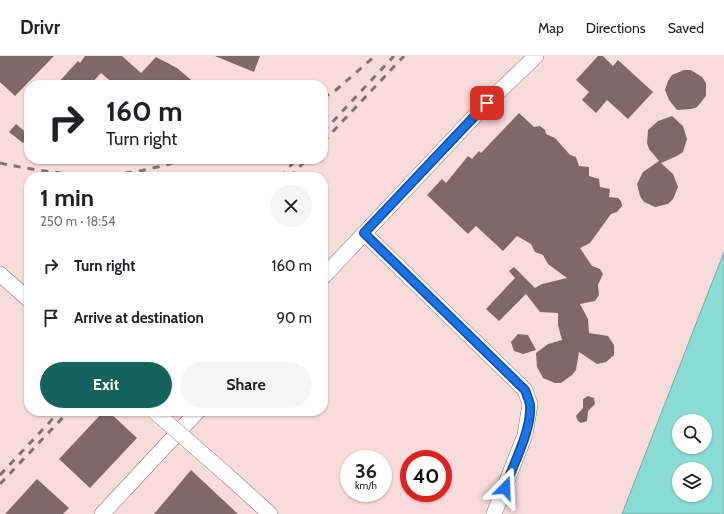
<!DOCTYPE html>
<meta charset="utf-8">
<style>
body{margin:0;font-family:Cabin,sans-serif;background:#f6f6f6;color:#202124;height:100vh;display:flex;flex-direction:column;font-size:15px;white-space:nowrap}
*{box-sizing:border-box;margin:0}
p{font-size:13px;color:#757577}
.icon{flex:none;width:22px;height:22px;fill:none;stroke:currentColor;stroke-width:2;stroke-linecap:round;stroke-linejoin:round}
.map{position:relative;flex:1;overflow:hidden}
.details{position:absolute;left:24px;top:116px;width:304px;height:244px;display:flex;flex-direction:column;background:#fff;border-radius:16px;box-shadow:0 1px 3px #0004}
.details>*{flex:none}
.banner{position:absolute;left:24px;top:24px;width:304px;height:84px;border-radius:16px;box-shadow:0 1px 3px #0004;background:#fff;color:#202124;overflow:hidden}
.buttons{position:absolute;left:672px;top:358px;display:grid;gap:8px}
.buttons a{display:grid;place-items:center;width:40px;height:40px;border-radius:50%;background:#fff;box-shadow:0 1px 3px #0004;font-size:20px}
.speed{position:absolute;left:340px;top:394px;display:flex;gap:8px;font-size:20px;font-weight:700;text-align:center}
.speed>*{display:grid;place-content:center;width:52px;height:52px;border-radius:50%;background:#fff;box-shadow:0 1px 3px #0004;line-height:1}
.speed small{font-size:10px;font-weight:400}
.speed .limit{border:6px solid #d22;background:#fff;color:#111}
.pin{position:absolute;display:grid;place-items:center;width:34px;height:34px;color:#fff;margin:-17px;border-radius:8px;box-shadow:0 2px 6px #0006}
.me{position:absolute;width:44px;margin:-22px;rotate:21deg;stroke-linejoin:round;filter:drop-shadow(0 0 3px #0008)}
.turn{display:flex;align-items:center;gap:14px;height:84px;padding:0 16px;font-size:18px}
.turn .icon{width:52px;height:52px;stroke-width:2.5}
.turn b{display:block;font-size:28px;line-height:34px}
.round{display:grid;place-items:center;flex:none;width:42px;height:42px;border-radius:21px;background:#f6f6f6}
.headline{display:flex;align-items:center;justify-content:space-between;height:68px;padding:0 16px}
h1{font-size:24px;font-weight:700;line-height:30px}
.cta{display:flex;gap:8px;margin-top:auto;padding:8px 16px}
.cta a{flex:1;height:46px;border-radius:24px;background:#14625c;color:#fff;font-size:16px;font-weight:700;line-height:46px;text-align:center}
.cta a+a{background:#f6f6f6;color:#202124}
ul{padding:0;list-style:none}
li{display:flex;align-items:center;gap:12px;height:52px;padding:0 16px}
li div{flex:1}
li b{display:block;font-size:15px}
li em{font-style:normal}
header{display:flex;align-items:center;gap:24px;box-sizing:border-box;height:56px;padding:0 20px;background:#fff;border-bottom:1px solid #e0e0e0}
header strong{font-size:19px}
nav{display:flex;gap:22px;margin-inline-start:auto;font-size:14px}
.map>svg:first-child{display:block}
.water{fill:#8adcd4;stroke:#74aaa5;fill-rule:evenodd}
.building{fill:#816868}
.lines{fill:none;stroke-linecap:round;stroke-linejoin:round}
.secondary-casing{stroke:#8f7676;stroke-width:16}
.secondary{stroke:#fff;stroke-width:15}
.rail{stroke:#837271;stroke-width:3;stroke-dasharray:7 7;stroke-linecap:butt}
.secondary-bridge-casing{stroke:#8f7676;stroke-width:16;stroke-linecap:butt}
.secondary-bridge{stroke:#fff;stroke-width:15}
.route-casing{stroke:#114b97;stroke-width:10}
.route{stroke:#1a73e8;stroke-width:7}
</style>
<header>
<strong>Drivr</strong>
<nav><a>Map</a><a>Directions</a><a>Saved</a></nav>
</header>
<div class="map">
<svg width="724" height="458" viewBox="0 0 724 458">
<rect width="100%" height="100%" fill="#f8dcdb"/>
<!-- water -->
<path class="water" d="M 724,196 L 724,458 L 622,458 ZM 679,365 L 705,365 L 705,391 L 679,391 ZM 679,413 L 705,413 L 705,439 L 679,439 Z"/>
<!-- building -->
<path class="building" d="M 0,0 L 54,0 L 15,40 L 0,26 Z
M 85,0 L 122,0 L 141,17 L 156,1 L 177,12 L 197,29 L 115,29 L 101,17 L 90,29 L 56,29 L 78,5 L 80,7 Z
M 215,0 L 260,0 L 254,16 Z
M 598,0 L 603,0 L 613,10 L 618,4 L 653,36 L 628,63 L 607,44 L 596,57 L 582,44 L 589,36 L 576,24 Z
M 684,14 L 691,14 L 702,21 L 706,27 L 706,40 L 697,51 L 691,53 L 677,54 L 669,44 L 665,34 L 668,25 L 672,19 Z
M 519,57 L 534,71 L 540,70 L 545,74 L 546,78 L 555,82 L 570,99 L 576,101 L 579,110 L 589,111 L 589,120 L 599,123 L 600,131 L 610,133 L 609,141 L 618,142 L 621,145 L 622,150 L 617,156 L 611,158 L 590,187 L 580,192 L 592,210 L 600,213 L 603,218 L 598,229 L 599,239 L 595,245 L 580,248 L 588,263 L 589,277 L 608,280 L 614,289 L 614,299 L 606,306 L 597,308 L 579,296 L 576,314 L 572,319 L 561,327 L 555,327 L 543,322 L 537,311 L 536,297 L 548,288 L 562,284 L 558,269 L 558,257 L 540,256 L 526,238 L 499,265 L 486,253 L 515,222 L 509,215 L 514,211 L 535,232 L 542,228 L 567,222 L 548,208 L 543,199 L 535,196 L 531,188 L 517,180 L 503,195 L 476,170 L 468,178 L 427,139 L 442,123 L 446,127 L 468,100 L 472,103 L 479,95 L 481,97 Z
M 672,60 L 683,70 L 687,83 L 683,96 L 677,100 L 661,107 L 673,118 L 678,131 L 673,143 L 668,148 L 655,151 L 644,146 L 640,140 L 637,128 L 643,116 L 659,105 L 649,93 L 647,87 L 648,74 L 658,65 Z
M 16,68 L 29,79 L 23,87 L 9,76 Z
M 518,278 L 528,279 L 536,294 L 523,298 L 514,295 L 511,286 Z
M 588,340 L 594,342 L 595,348 L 588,355 L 587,365 L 581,367 L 578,365 L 576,360 L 583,352 L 583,343 Z
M 104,355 L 108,355 L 137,382 L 90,432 L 59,403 Z
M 191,414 L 238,458 L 154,458 Z
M 37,423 L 69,452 L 63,458 L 5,458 Z"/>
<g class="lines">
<defs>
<path id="secondary" d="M 364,177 L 525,334 L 530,348 L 525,379 L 494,458
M 0,218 L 29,244
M 323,221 L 487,47 L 536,0
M 227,419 L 270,458
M 102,458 L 198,355"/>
</defs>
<!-- secondary casing -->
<use href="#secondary" class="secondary-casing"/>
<!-- secondary -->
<use href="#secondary" class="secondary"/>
<!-- rail -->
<path class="rail" d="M 323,42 L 336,34 L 375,0
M 323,76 L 394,0
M 323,86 L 404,0
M 0,107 C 41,116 83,121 125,117 C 146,115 168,108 188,103
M 280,121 L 297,103
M 290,121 L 307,103
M 0,419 L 60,355
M 0,428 L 69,355"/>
<defs>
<path id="secondary-bridge" d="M 154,355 L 227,419"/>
</defs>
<!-- secondary-bridge casing -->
<use href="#secondary-bridge" class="secondary-bridge-casing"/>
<!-- secondary-bridge -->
<use href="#secondary-bridge" class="secondary-bridge"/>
</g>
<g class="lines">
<defs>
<path id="route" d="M 487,47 L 364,177 L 525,334 C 527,339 529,344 530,349 C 532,374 513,408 505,432"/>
</defs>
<!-- route casing -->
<use href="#route" class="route-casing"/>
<!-- route -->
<use href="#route" class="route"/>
</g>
</svg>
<div class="buttons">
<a><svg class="icon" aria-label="search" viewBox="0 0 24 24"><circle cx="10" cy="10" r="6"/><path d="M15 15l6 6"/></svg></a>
<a><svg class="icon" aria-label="layers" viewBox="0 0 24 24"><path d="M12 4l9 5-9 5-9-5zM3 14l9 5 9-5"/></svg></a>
</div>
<div class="speed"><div>36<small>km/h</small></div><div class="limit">40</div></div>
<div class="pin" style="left:487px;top:47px;background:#d93025"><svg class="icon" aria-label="arrive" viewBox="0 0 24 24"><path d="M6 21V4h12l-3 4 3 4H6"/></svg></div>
<svg class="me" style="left:505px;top:432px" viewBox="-20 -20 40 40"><path d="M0-17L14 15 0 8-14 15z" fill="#1a73e8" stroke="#fff" stroke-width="4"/></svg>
<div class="banner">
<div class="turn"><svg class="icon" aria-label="right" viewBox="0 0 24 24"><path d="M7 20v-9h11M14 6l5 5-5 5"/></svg><div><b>160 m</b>Turn right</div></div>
</div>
<section class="details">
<div class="headline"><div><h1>1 min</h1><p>250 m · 18:54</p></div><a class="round"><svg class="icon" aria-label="close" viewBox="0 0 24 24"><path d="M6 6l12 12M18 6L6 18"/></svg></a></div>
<ul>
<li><svg class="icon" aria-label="right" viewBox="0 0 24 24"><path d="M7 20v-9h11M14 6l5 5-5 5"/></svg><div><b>Turn right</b></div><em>160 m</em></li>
<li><svg class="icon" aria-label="arrive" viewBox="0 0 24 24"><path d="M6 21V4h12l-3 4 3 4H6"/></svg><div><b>Arrive at destination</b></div><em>90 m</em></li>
</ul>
<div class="cta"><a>Exit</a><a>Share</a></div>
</section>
</div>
